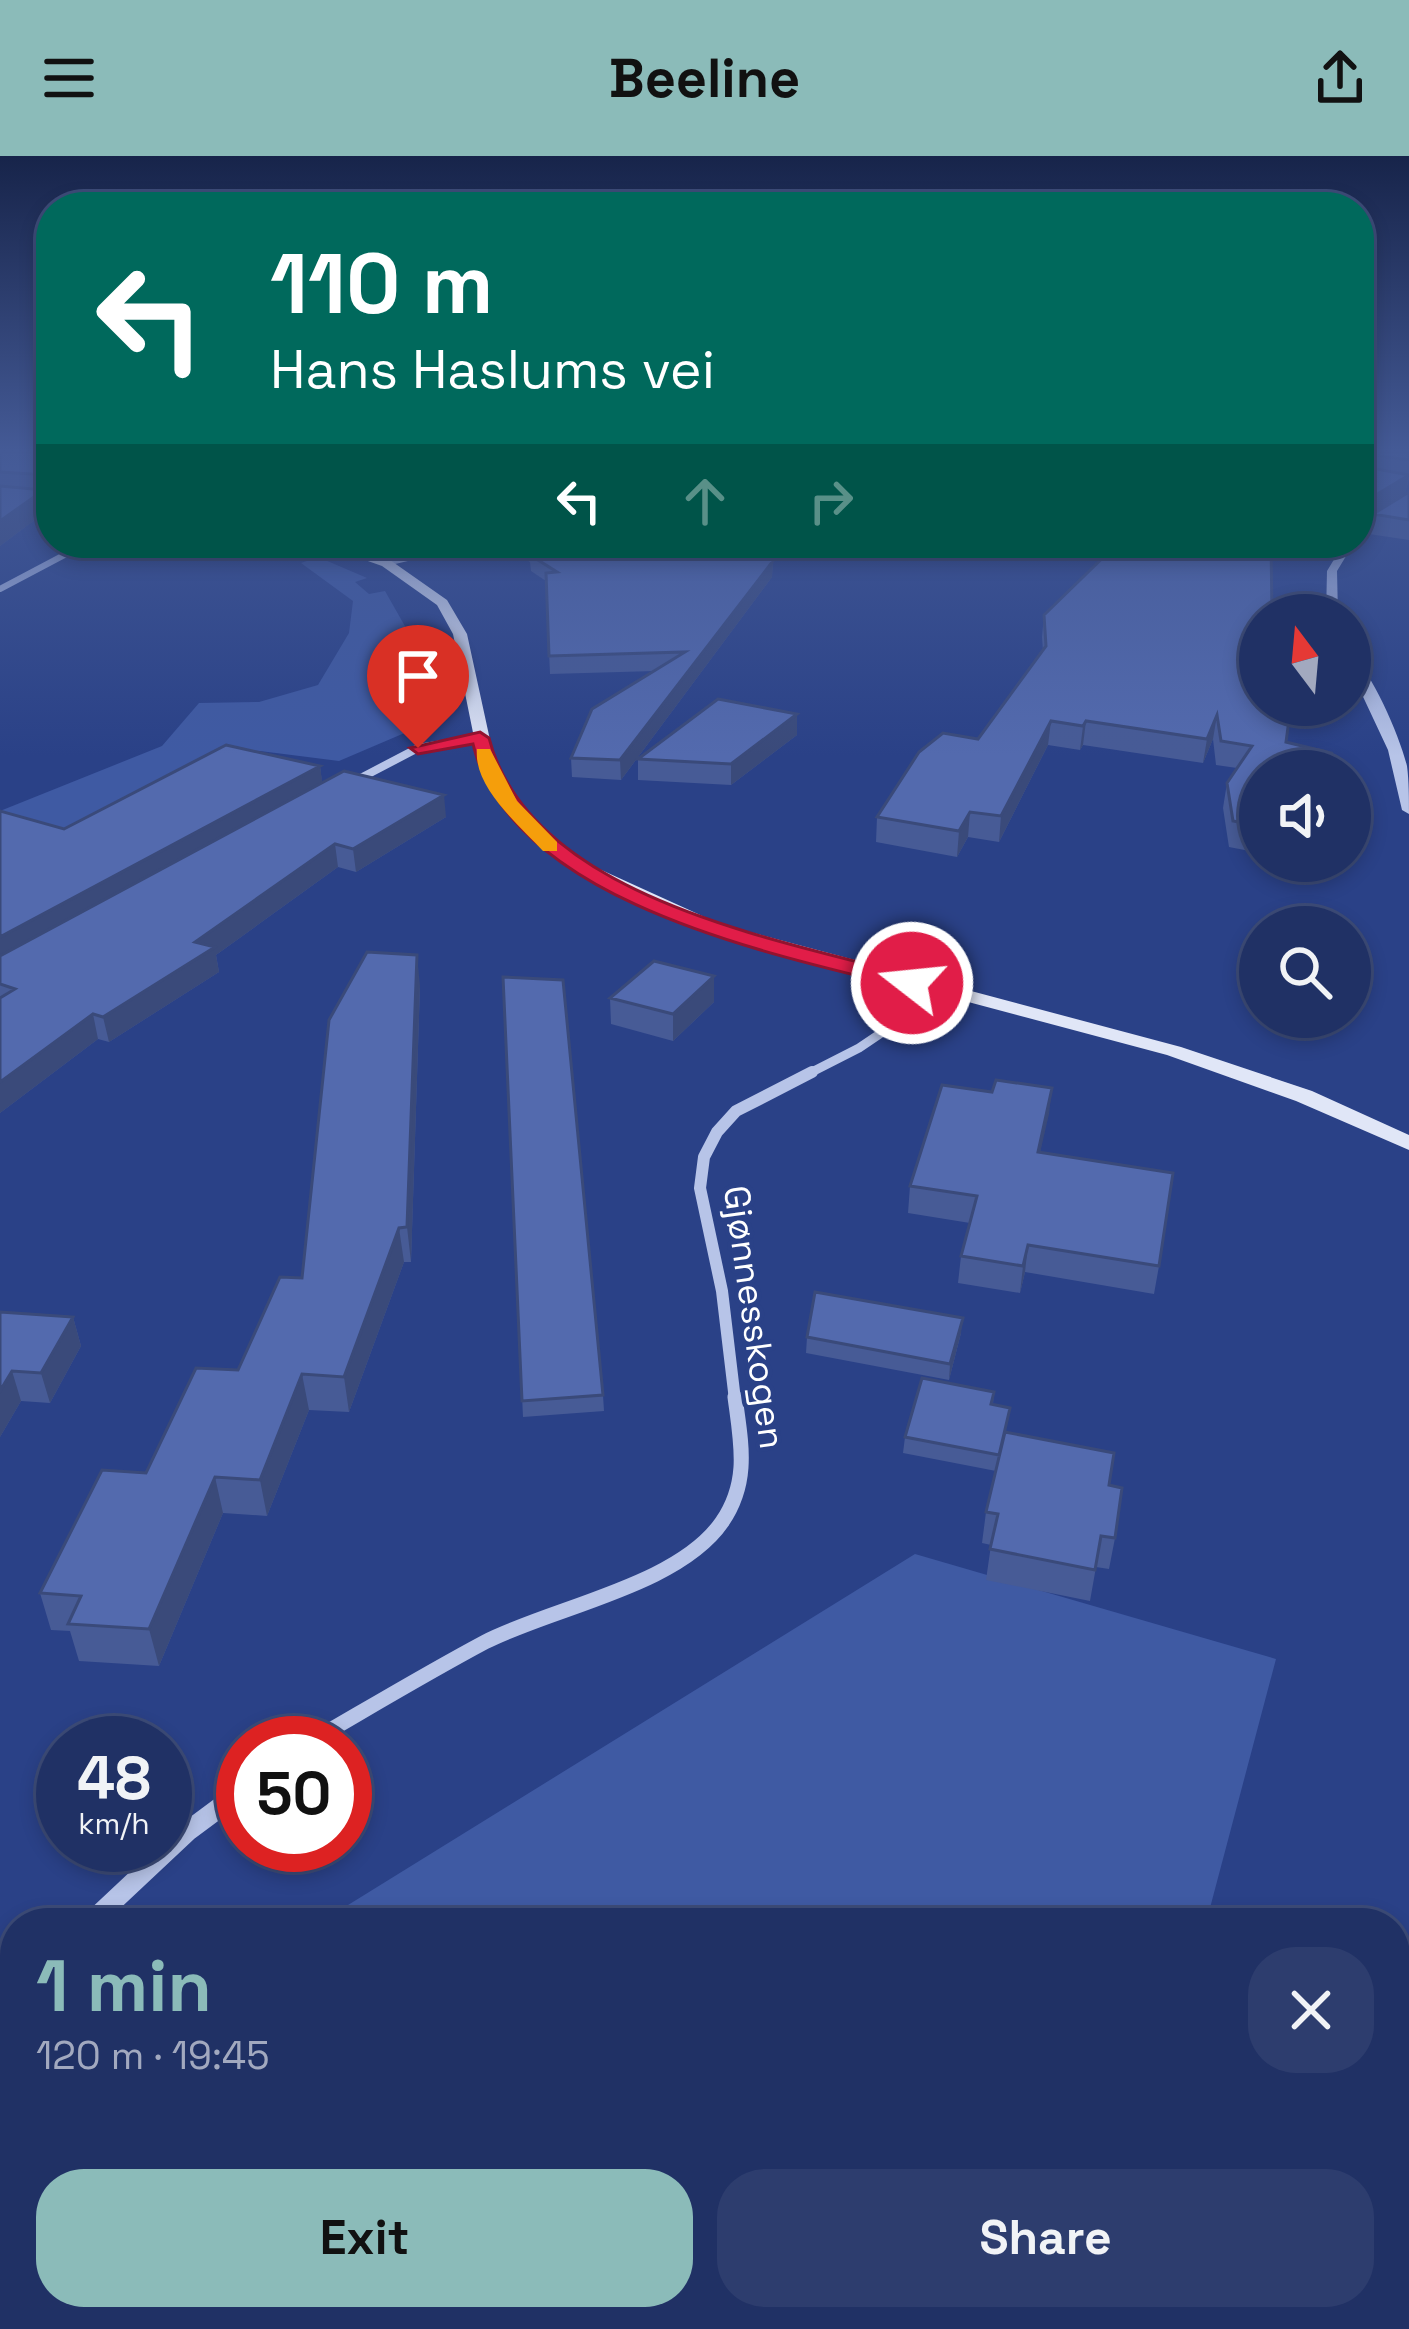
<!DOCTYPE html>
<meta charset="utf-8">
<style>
body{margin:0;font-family:"Space Grotesk",sans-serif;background:#2d3d6e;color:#f1f3f6;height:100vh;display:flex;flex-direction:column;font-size:45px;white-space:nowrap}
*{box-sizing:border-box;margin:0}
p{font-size:39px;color:#a2a9bf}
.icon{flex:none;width:66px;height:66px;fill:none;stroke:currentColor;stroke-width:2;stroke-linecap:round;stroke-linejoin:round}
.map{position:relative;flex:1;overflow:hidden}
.panel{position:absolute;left:0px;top:1752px;width:1410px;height:423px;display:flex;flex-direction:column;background:#203165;border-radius:48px 48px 0 0;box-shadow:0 6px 18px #0003,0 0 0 3px #3d4c79}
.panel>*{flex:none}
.banner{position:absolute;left:36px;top:36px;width:1338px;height:366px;border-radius:48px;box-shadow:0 6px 18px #0003,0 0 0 3px #3d4c79;background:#00695c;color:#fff;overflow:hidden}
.needle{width:78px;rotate:344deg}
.fabs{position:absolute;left:1239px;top:438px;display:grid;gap:24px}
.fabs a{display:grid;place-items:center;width:132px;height:132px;border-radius:50%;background:#203165;box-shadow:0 6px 18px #0003,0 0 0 3px #3d4c79;font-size:60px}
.speed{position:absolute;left:36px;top:1560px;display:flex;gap:24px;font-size:60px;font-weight:700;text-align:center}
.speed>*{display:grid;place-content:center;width:156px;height:156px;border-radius:50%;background:#203165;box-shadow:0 6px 18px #0003,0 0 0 3px #3d4c79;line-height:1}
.speed small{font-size:30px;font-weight:400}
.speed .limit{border:18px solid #d22;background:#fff;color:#111}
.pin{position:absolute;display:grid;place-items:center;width:102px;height:102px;color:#fff;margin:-123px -51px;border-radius:50% 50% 50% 0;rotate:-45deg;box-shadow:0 0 12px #0007}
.pin .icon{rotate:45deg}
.me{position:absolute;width:132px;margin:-66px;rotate:286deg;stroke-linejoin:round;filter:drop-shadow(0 0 9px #0008)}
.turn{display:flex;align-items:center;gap:42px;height:252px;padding:0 36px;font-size:54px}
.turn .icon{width:156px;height:156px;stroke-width:2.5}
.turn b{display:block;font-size:84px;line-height:102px}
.lanes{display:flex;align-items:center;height:114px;padding:0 36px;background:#0003;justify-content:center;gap:60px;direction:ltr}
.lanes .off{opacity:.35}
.round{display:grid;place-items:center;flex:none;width:126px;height:126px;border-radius:48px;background:#2d3d6e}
.headline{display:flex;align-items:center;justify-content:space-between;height:204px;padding:0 36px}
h1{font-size:72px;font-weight:800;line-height:90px;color:#8bbbb9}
.button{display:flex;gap:24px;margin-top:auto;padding:24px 36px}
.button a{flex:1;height:138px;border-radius:48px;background:#8bbbb9;color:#111;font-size:48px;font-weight:800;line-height:138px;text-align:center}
.button a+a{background:#2d3d6e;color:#f1f3f6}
header{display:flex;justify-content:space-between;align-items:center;height:156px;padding:0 36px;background:#8bbbb9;color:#111;font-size:54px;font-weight:800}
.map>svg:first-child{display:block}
.green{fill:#3f5aa3}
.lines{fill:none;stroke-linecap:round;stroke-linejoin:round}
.minor-far5{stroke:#b7c4e8;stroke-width:6}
.minor-far4{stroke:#b7c4e8;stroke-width:8}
.minor-far3{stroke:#b7c4e8;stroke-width:9}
.minor-far2{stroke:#b7c4e8;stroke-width:12}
.minor-far1{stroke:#b7c4e8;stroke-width:15}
.minor{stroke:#b7c4e8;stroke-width:20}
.tertiary{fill:#b7c4e8;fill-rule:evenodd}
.secondary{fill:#e0e6f7;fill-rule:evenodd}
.wall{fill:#475b96}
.shaded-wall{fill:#3a4a7a}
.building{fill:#536aae;stroke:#3a4a7a;stroke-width:3}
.route{fill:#e11d48;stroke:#92132f;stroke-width:3}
.slow{fill:#f59e0b}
.labels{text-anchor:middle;stroke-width:9;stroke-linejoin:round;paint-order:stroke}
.street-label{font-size:36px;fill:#fff;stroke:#2a4187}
</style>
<header><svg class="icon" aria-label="menu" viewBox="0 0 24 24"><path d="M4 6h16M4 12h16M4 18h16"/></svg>Beeline<svg class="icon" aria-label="share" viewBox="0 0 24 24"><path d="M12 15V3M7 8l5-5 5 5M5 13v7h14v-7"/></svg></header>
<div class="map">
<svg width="1409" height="2173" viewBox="0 0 1409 2173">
<rect width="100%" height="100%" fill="#2a4187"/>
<!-- green -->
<path class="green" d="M 318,401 L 367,422 L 355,426 L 369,438 L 385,435 L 431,516 L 428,567 L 339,605 L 260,595 L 226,603 L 107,688 L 0,655 L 162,590 L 199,547 L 259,546 L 318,529 L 349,477 L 353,445 L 301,407 Z
M 915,1398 L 1276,1503 L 1206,1767 L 319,1767 Z
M 15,1991 L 15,2159 L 0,2170 L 0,2003 Z
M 338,2160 L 1102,2160 L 1098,2173 L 338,2173 Z"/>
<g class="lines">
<!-- minor-far5 -->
<path class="minor-far5" d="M 386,407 L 471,387
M 0,433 L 87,387"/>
<!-- minor-far4 -->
<path class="minor-far4" d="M 353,626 L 418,592 L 480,582"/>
<!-- minor-far3 -->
<path class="minor-far3" d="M 806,919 L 859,892 L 942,836"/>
<!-- minor-far2 -->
<path class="minor-far2" d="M 735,1244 L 722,1135 L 700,1032 L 704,1001 L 717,976 L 736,955 L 812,916"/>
<!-- minor-far1 -->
<path class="minor-far1" d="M 308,1587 C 367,1553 425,1518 485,1486 C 553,1451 678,1430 722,1366 C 750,1325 741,1287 735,1241
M 215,1655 L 243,1635"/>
<!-- minor -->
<path class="minor" d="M 90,1767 L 188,1675 L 219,1652
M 0,1854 L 15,1839"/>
<!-- tertiary -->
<path class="tertiary" d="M 1409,340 L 1409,347 L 1359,379 L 1359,371 Z
M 1344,387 L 1354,387 L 1337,415 L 1338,459 L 1326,459 L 1327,415 Z
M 1350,498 C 1372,515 1400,581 1407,610 C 1409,625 1409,643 1409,658 L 1402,654 L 1388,594 L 1350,513 Z"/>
<!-- secondary -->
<path class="secondary" d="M 317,387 L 335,387 L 390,404 L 447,444 L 467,478 L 497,616 L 534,665 L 586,707 L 720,768 L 1181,891 L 1312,935 L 1409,979 L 1409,994 L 1296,945 L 1167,899 L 706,776 L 574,715 L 522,673 L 481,616 L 453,478 L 437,449 L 382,410 Z
M 1409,1785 L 1409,1890 L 1395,1897 L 1395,1792 Z
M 1342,2160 L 1384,2160 L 1384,2173 L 1342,2173 Z"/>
</g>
<!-- wall -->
<path class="wall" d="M 0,296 L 51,296 L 51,339 L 45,339 L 48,354 L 0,390 Z
M 1359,296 L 1409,296 L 1409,323 L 1405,337 L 1359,366 Z
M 1409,336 L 1409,384 L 1369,378 L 1373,358 Z
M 512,387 L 757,387 L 773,405 L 772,421 L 621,624 L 572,621 L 571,602 L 655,515 L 550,518 L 546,425 L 531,415 L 530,406 L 513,396 Z
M 1271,402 L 1260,615 L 1260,697 L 1229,691 L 1223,652 L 1227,627 L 1237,612 L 1216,609 L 1213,583 L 1203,607 L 1083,589 L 1080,594 L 1048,589 L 999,686 L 968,681 L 957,701 L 876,686 L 877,661 L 978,583 L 1043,495 L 1042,481 L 1044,459 Z
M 797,558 L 797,579 L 731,629 L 638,624 L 638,603 Z
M 320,610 L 322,627 L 446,661 L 356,716 L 338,711 L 216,799 L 219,816 L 109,886 L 98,883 L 0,957 L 0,655 L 64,673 Z
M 714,820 L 714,846 L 673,885 L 611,868 L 610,842 Z
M 503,821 L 603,1239 L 604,1255 L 523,1261 Z
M 420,830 L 411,1106 L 404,1106 L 349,1256 L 309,1254 L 267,1360 L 223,1357 L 159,1510 L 79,1505 L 70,1475 L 51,1474 L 40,1437 L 238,1214 L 302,1122 Z
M 1052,932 L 1040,996 L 1159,1110 L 1154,1138 L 1025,1116 L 1020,1137 L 958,1127 L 961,1100 L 970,1067 L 908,1057 L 910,1030 L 992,936 Z
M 0,1156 L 73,1161 L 81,1190 L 50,1247 L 21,1245 L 0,1281 Z
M 961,1177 L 949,1224 L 806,1197 L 807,1181 Z
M 994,1236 L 993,1248 L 1006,1276 L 1109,1329 L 1115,1382 L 1109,1413 L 1096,1411 L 1090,1445 L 986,1424 L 991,1389 L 982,1387 L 986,1356 L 996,1315 L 903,1297 L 905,1281 Z"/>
<!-- shaded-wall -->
<path class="shaded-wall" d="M 1409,319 L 1405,337 L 1359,366 L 1361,348 Z
M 44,334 L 48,354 L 0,390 L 0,365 Z
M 1270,387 L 1302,387 L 1267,403 Z
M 773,405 L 772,421 L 621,624 L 620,604 Z
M 797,558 L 797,579 L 731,629 L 731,608 Z
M 1217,559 L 1213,583 L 1203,607 L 1207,583 Z
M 1051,565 L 1048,589 L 999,686 L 1001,660 Z
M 1086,565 L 1083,589 L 1080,594 L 1083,570 Z
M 1331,597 L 1328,615 L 1318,615 Z
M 320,610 L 323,631 L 0,809 L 0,781 Z
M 444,639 L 446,661 L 356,716 L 353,693 Z
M 970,656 L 968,681 L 957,701 L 959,675 Z
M 335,688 L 338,711 L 216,799 L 219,816 L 109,886 L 103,861 L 195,786 Z
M 417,799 L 420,830 L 411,1106 L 407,1071 Z
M 714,820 L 714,846 L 673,885 L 673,858 Z
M 93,858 L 98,883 L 0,957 L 0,926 Z
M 1052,932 L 1049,958 L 1034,1023 L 1038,996 Z
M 399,1072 L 404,1106 L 349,1256 L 344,1221 Z
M 1028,1089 L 1025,1116 L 1020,1137 L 1023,1110 Z
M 73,1161 L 81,1190 L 50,1247 L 41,1217 Z
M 963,1162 L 961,1177 L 949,1224 L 950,1208 Z
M 12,1215 L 21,1245 L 0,1281 L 0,1235 Z
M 302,1218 L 309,1254 L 267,1360 L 260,1324 Z
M 215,1321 L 223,1357 L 159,1510 L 149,1473 Z"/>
<!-- building -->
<path class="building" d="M 0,296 L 51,296 L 51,327 L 47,319 L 0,316 Z
M 1359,296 L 1409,296 L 1409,304 L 1359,297 Z
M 1359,308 L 1360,310 L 1409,319 L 1361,348 L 1359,354 Z
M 0,330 L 44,334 L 0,365 Z
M 1409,336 L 1409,364 L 1373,358 Z
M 524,387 L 757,387 L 773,405 L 620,604 L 571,602 L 592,553 L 685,496 L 549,500 L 546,417 L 557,416 L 530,399 L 541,397 Z
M 1118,387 L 1271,387 L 1272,459 L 1260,459 L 1260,549 L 1291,549 L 1286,586 L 1331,597 L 1318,615 L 1260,615 L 1260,670 L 1233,665 L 1227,627 L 1252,590 L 1221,585 L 1217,559 L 1207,583 L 1086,565 L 1083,570 L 1051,565 L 1001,660 L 970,656 L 959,675 L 877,661 L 919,596 L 943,577 L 978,583 L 1046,490 L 1044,459 Z
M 718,543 L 797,558 L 731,608 L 638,603 Z
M 226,589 L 320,610 L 0,781 L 0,655 L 64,673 Z
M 344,615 L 444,639 L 353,693 L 335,688 L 195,786 L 215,791 L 103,861 L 93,858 L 0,926 L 0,842 L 15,833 L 0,828 L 0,800 Z
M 367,796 L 417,799 L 407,1071 L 399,1072 L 344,1221 L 302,1218 L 260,1324 L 215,1321 L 149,1473 L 68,1468 L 81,1440 L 40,1437 L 102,1314 L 146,1317 L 196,1212 L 238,1214 L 280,1121 L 302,1122 L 329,864 Z
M 654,805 L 714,820 L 673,858 L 610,842 Z
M 503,821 L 563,824 L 603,1239 L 522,1245 Z
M 996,924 L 1052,932 L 1038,996 L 1173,1017 L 1159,1110 L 1028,1089 L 1023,1110 L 961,1100 L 977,1040 L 910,1030 L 942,929 L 992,936 Z
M 815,1136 L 963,1162 L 950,1208 L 807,1181 Z
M 0,1156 L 73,1161 L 41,1217 L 12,1215 L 0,1235 Z
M 922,1222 L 994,1236 L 991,1248 L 1010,1252 L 999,1299 L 905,1281 Z
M 1005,1276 L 1114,1297 L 1109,1329 L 1122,1332 L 1115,1382 L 1101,1380 L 1095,1414 L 990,1393 L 998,1358 L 986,1356 Z"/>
<!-- sky -->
<linearGradient id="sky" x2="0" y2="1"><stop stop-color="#17244a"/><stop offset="0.49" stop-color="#445a96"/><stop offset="1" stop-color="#445a96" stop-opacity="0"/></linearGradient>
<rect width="1409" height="600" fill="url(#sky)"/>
<!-- route -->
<path class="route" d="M 480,576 L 489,582 C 530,743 782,784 920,822 L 923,827 L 912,833 C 776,799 511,747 473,588 L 418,598 L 410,592 Z"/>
<!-- slow -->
<path class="slow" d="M 477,593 L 490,593 L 517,645 L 557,686 L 557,695 L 543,695 C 519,669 473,631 477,593 Z"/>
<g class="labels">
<!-- street labels -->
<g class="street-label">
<text transform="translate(755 1161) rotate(82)" y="13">Gjønnesskogen</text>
</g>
</g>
</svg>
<div class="fabs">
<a><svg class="needle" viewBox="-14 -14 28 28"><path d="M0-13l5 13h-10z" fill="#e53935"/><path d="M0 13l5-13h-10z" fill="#a2a9bf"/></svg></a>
<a><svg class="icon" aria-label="sound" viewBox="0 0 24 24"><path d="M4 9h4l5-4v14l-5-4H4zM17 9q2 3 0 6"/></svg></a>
<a><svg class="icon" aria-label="search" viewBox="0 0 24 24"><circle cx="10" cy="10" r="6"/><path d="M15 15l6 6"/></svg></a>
</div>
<div class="speed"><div>48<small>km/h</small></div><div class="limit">50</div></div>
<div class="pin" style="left:418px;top:592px;background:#d93025"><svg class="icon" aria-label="arrive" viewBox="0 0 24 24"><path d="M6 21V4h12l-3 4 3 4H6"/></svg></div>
<svg class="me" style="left:912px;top:827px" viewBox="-20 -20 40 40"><circle r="17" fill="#e11d48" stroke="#fff" stroke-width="3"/><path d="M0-11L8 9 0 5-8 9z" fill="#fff"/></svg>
<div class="banner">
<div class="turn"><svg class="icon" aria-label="left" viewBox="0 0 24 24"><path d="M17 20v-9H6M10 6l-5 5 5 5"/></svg><div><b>110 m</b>Hans Haslums vei</div></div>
<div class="lanes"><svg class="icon" aria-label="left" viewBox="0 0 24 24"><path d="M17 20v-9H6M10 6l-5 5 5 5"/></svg><svg class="icon off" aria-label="ahead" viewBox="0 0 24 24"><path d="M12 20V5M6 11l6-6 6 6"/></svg><svg class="icon off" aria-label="right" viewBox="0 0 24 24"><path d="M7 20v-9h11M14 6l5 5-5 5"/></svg></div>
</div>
<section class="panel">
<div class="headline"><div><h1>1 min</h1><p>120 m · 19:45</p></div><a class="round"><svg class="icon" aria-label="close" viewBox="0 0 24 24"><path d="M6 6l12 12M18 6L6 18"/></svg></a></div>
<div class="button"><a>Exit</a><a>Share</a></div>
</section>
</div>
